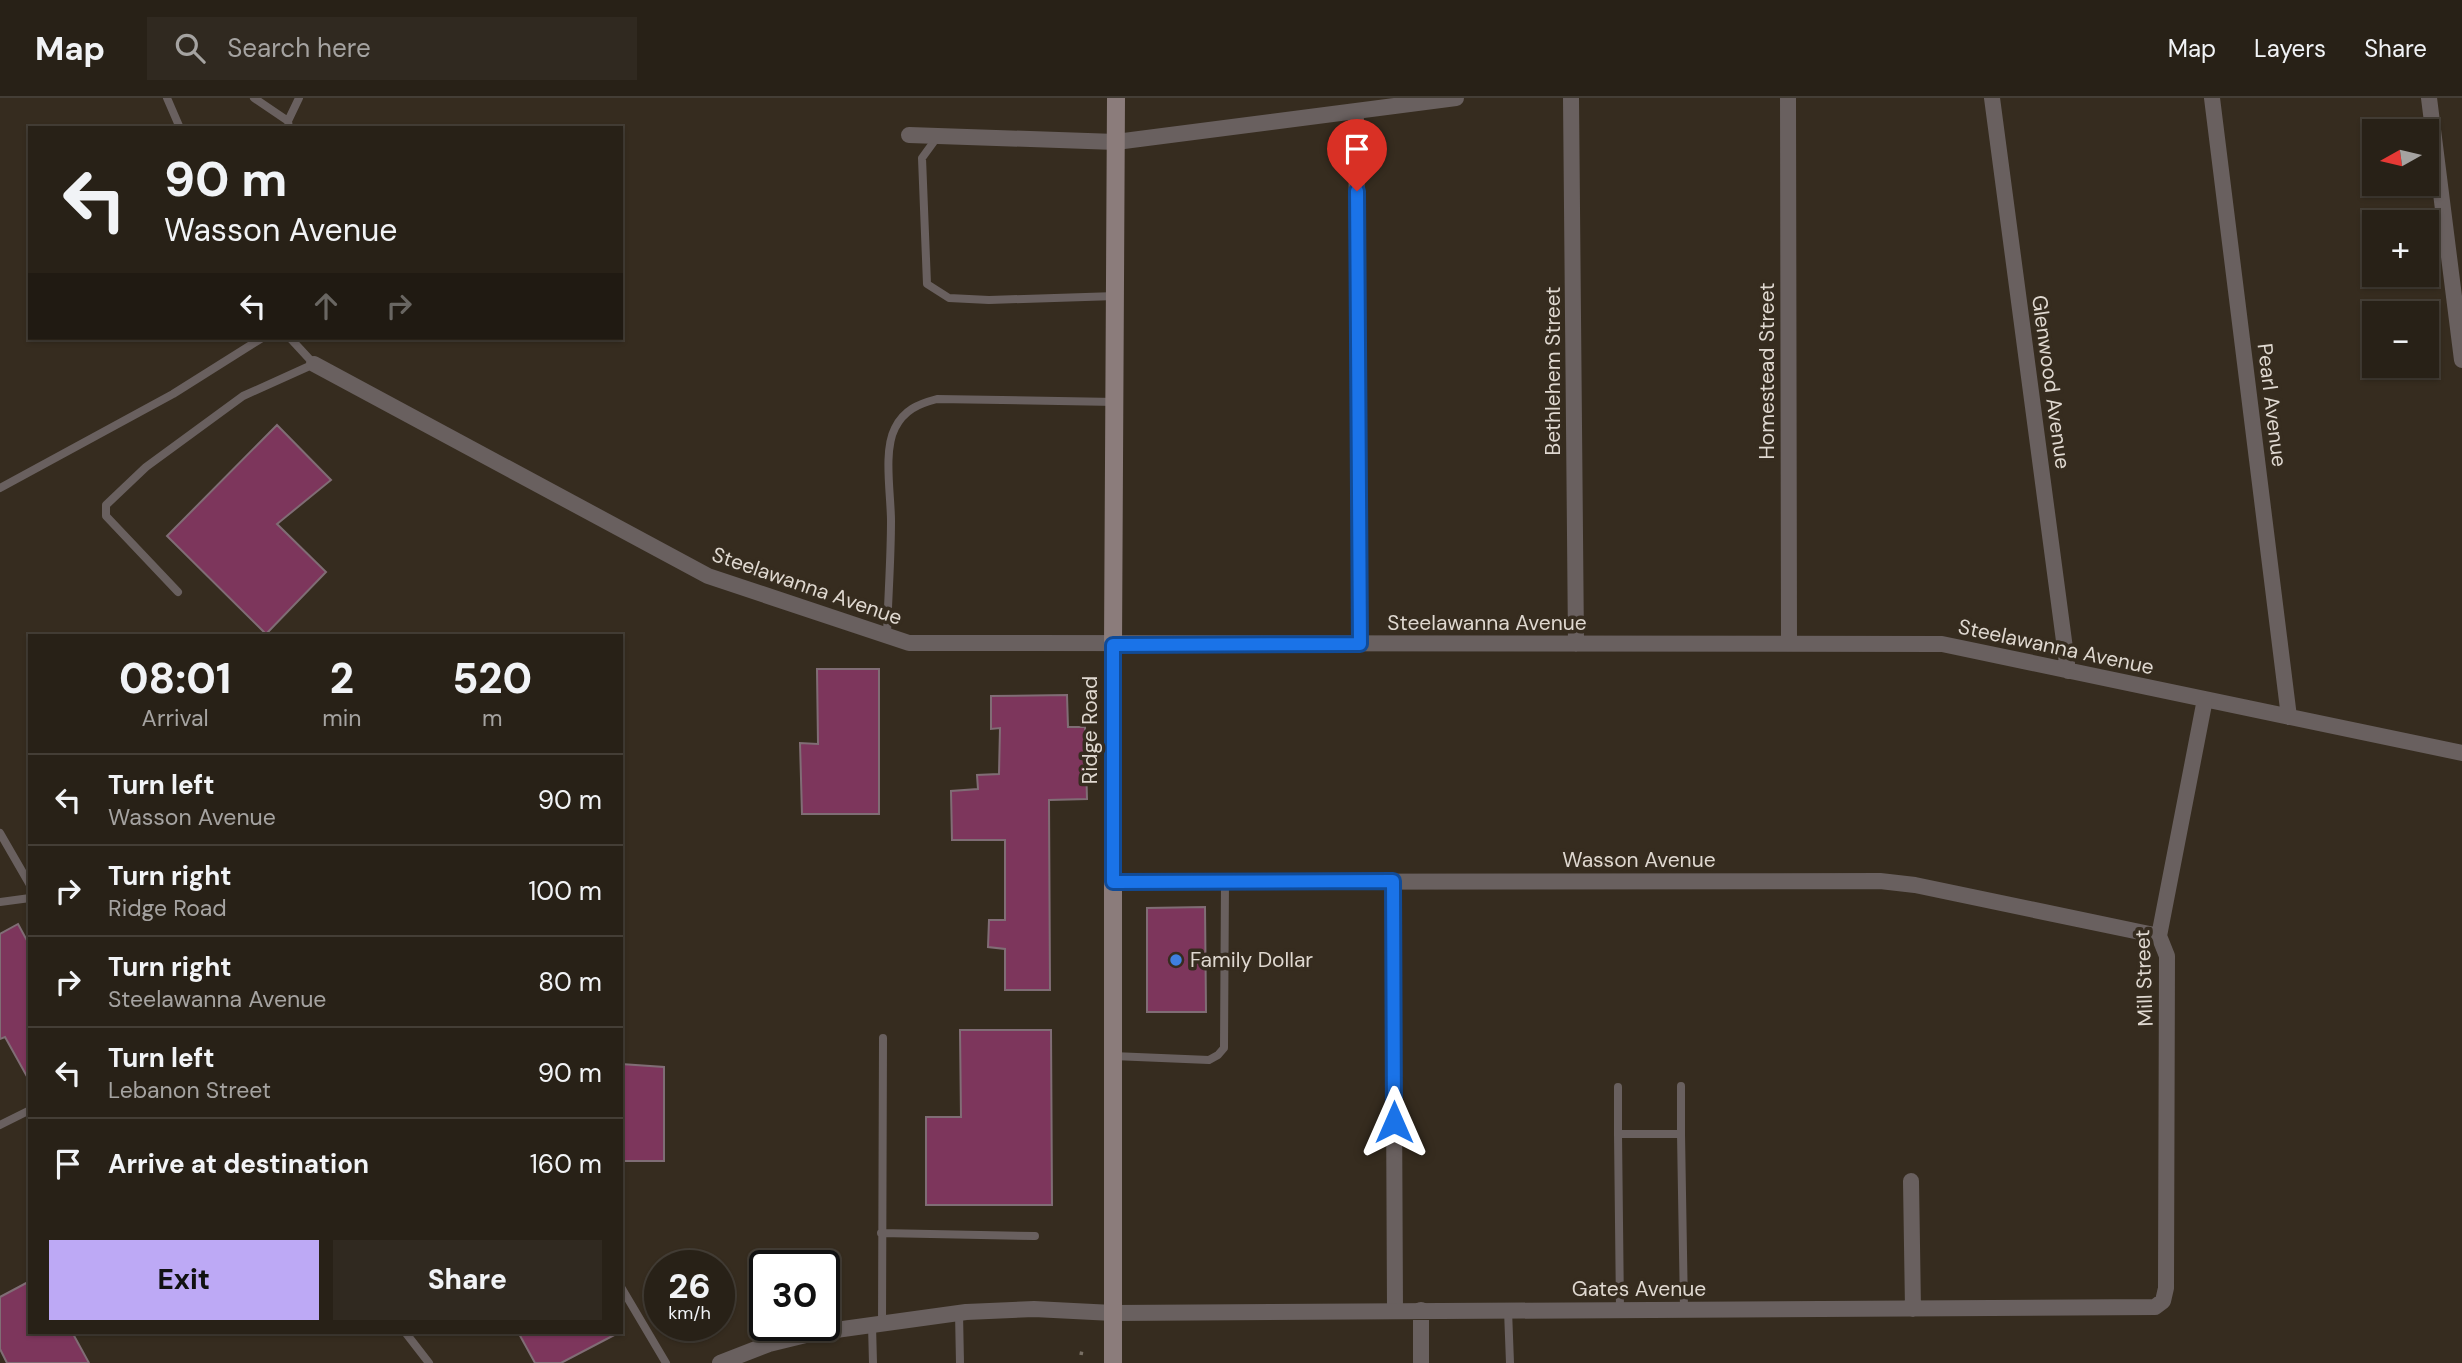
<!DOCTYPE html>
<meta charset="utf-8">
<style>
body{margin:0;font-family:"DM Sans",sans-serif;background:#302920;color:#f1f3f6;height:100vh;display:flex;flex-direction:column;font-size:26px;white-space:nowrap}
*{box-sizing:border-box;margin:0}
p{font-size:23px;color:#a5a3a1}
.icon{flex:none;width:38px;height:38px;fill:none;stroke:currentColor;stroke-width:2;stroke-linecap:round;stroke-linejoin:round}
.map{position:relative;flex:1;overflow:hidden}
.sheet{position:absolute;left:28px;top:536px;width:595px;height:700px;display:flex;flex-direction:column;background:#282117;border-radius:0px;box-shadow:0 2px 5px #0004,0 0 0 2px #443e36}
.sheet>*{flex:none}
.hud{position:absolute;left:28px;top:28px;width:595px;height:214px;border-radius:0px;box-shadow:0 2px 5px #0004,0 0 0 2px #443e36;background:#282117;color:#f1f3f6;overflow:hidden}
.needle{width:46px;rotate:262deg}
.controls{position:absolute;left:2362px;top:21px;display:grid;gap:14px}
.controls a{display:grid;place-items:center;width:77px;height:77px;border-radius:0px;background:#282117;box-shadow:0 2px 5px #0004,0 0 0 2px #443e36;font-size:35px}
.speed{position:absolute;left:644px;top:1152px;display:flex;gap:14px;font-size:35px;font-weight:700;text-align:center}
.speed>*{display:grid;place-content:center;width:91px;height:91px;border-radius:50%;background:#282117;box-shadow:0 2px 5px #0004,0 0 0 2px #443e36;line-height:1}
.speed small{font-size:18px;font-weight:400}
.speed .limit{border:4px solid #111;border-radius:10px;background:#fff;color:#111}
.pin{position:absolute;display:grid;place-items:center;width:60px;height:60px;color:#fff;margin:-72px -30px;border-radius:50% 50% 50% 0;rotate:-45deg;box-shadow:0 0 7px #0007}
.pin .icon{rotate:45deg}
.me{position:absolute;width:77px;margin:-38px;rotate:0deg;stroke-linejoin:round;filter:drop-shadow(0 0 5px #0008)}
.turn{display:flex;align-items:center;gap:24px;height:147px;padding:0 21px;font-size:32px}
.turn .icon{width:91px;height:91px;stroke-width:2.5}
.turn b{display:block;font-size:49px;line-height:60px}
.lanes{display:flex;align-items:center;height:66px;padding:0 21px;background:#0003;justify-content:center;gap:35px;direction:ltr}
.lanes .off{opacity:.35}
.eta{display:flex;justify-content:space-evenly;align-items:center;height:119px;text-align:center}
.eta b{font-size:42px;font-weight:800;line-height:49px}
.action{display:flex;gap:14px;margin-top:auto;padding:14px 21px}
.action a{flex:1;height:80px;border-radius:0px;background:#bda9f5;color:#111;font-size:28px;font-weight:800;line-height:80px;text-align:center}
.action a+a{background:#302920;color:#f1f3f6}
ul{padding:0;list-style:none}
li{display:flex;align-items:center;gap:21px;height:91px;padding:0 21px;border-top:2px solid #443e36}
li div{flex:1}
li b{display:block;font-size:26px}
li em{font-style:normal}
header{display:flex;align-items:center;gap:42px;box-sizing:border-box;height:98px;padding:0 35px;background:#282117;border-bottom:2px solid #443e36}
header strong{font-size:33px}
nav{display:flex;gap:38px;margin-inline-start:auto;font-size:24px}
.search{width:490px;height:63px;background:#302920;display:flex;align-items:center;gap:18px;box-sizing:border-box;padding:0 24px;border-radius:0px;color:#a5a3a1;font-size:26px}
.map>svg:first-child{display:block}
.building{fill:#7d365c;stroke:#806d75;stroke-width:2}
.lines{fill:none;stroke-linecap:round;stroke-linejoin:round}
.path{stroke:#786f64;stroke-width:3.5;stroke-dasharray:3.5 5;stroke-linecap:butt}
.lane{stroke:#69605f;stroke-width:8}
.street{stroke:#69605f;stroke-width:16}
.secondary{stroke:#8b7c7b;stroke-width:18}
.route-casing{stroke:#114b97;stroke-width:18}
.route{stroke:#1a73e8;stroke-width:12}
.shop-dot{fill:#3f7fe0;stroke:#362c1f;stroke-width:2.5}
.labels{text-anchor:middle;stroke-width:7;stroke-linejoin:round;paint-order:stroke}
.street-label{font-size:21px;fill:#dfd8d0;stroke:#362c1f}
.poi-label{font-size:21px;fill:#dfd8d0;stroke:#362c1f;text-anchor:start}
</style>
<header>
<strong>Map</strong>
<div class="search"><svg class="icon" aria-label="search" viewBox="0 0 24 24"><circle cx="10" cy="10" r="6"/><path d="M15 15l6 6"/></svg>Search here</div>
<nav><a>Map</a><a>Layers</a><a>Share</a></nav>
</header>
<div class="map">
<svg width="2462" height="1265" viewBox="0 0 2462 1265">
<rect width="100%" height="100%" fill="#362c1f"/>
<!-- building -->
<path class="building" d="M 277,327 L 331,382 L 277,426 L 326,474 L 266,536 L 167,438 Z
M 817,571 L 879,571 L 879,716 L 802,716 L 800,645 L 818,646 Z
M 1067,597 L 1068,629 L 1085,629 L 1087,701 L 1049,702 L 1050,892 L 1005,892 L 1005,851 L 988,849 L 989,822 L 1005,822 L 1005,742 L 952,742 L 951,693 L 978,691 L 977,677 L 999,676 L 1000,630 L 991,631 L 991,598 Z
M 1205,809 L 1206,914 L 1147,914 L 1147,810 Z
M 18,826 L 30,848 L 30,984 L 5,939 L 0,941 L 0,836 Z
M 960,932 L 1051,932 L 1052,1107 L 926,1107 L 926,1019 L 961,1019 Z
M 621,966 L 664,969 L 664,1063 L 621,1063 Z
M 30,1183 L 30,1234 L 72,1234 L 89,1265 L 7,1265 L 0,1251 L 0,1199 Z
M 518,1234 L 620,1234 L 561,1265 L 535,1265 Z"/>
<g class="lines">
<!-- path -->
<path class="path" d="M 1081,1257 L 1082,1252"/>
<!-- lane -->
<path class="lane" d="M 167,0 L 180,30
M 254,0 L 288,23
M 289,30 L 288,23 L 299,0
M 938,38 L 922,60 L 927,186 L 949,200 L 989,202 L 1116,198
M 0,390 L 173,296 L 262,240
M 178,494 L 106,418 L 106,407 L 146,369 L 243,298 L 314,266 L 290,240
M 887,537 C 888,499 891,461 891,423 C 891,397 883,353 895,330 C 904,312 918,306 937,301 L 1116,304
M 0,735 L 30,787
M 0,804 L 30,800
M 1113,958 L 1209,962 L 1218,957 L 1224,950 L 1225,783
M 1681,988 L 1681,1036
M 1618,989 L 1618,1036
M 0,1027 L 30,1012
M 881,1135 L 1035,1138
M 621,1189 L 666,1265
M 1508,1212 L 1510,1265
M 1620,1212 L 1618,1036 L 1681,1036 L 1684,1212
M 959,1215 L 960,1265
M 882,1226 L 883,940
M 872,1227 L 873,1265
M 405,1234 L 429,1265"/>
<!-- street -->
<path class="street" d="M 1571,0 L 1576,546
M 1788,0 L 1789,546
M 1992,0 L 2068,573
M 2212,0 L 2289,619
M 2429,0 L 2462,262
M 1356,13 L 1360,546
M 909,37 L 1116,44 L 1456,0
M 314,266 L 708,478 L 909,545 L 1942,546 L 2462,655
M 1393,783 L 1395,1212
M 1113,784 L 1880,783 L 1915,787 L 2159,838
M 1911,1083 L 1913,1211
M 720,1265 L 769,1246 L 814,1235 L 966,1214 L 1034,1211 L 1113,1215 L 2155,1209 L 2163,1203 L 2166,1190 L 2167,858 L 2159,838 L 2205,601
M 1421,1265 L 1421,1212"/>
<!-- secondary -->
<path class="secondary" d="M 1113,1265 L 1113,547 L 1116,0"/>
</g>
<g class="lines">
<defs>
<path id="route" d="M 1357,93 L 1360,546 L 1113,547 L 1113,784 L 1393,783 L 1394,1024"/>
</defs>
<!-- route casing -->
<use href="#route" class="route-casing"/>
<!-- route -->
<use href="#route" class="route"/>
</g>
<!-- markers -->
<circle class="shop-dot" cx="1176" cy="862" r="7"/>
<g class="labels">
<!-- street labels -->
<g class="street-label">
<text transform="translate(1553 273) rotate(-90)" y="7">Bethlehem Street</text>
<text transform="translate(1767 273) rotate(-90)" y="7">Homestead Street</text>
<text transform="translate(2051 284) rotate(82)" y="7">Glenwood Avenue</text>
<text transform="translate(2272 307) rotate(83)" y="7">Pearl Avenue</text>
<text transform="translate(807 488) rotate(19)" y="7">Steelawanna Avenue</text>
<text x="1487" y="532">Steelawanna Avenue</text>
<text transform="translate(2056 549) rotate(12)" y="7">Steelawanna Avenue</text>
<text transform="translate(1090 632) rotate(-90)" y="7">Ridge Road</text>
<text x="1639" y="769">Wasson Avenue</text>
<text transform="translate(2144 880) rotate(-92)" y="7">Mill Street</text>
<text x="1639" y="1198">Gates Avenue</text>
</g>
<!-- poi labels -->
<g class="poi-label">
<text x="1190" y="869">Family Dollar</text>
</g>
</g>
</svg>
<div class="controls">
<a><svg class="needle" viewBox="-14 -14 28 28"><path d="M0-13l5 13h-10z" fill="#e53935"/><path d="M0 13l5-13h-10z" fill="#a5a3a1"/></svg></a>
<a>+</a>
<a>−</a>
</div>
<div class="speed"><div>26<small>km/h</small></div><div class="limit">30</div></div>
<div class="pin" style="left:1357px;top:93px;background:#d93025"><svg class="icon" aria-label="arrive" viewBox="0 0 24 24"><path d="M6 21V4h12l-3 4 3 4H6"/></svg></div>
<svg class="me" style="left:1394px;top:1024px" viewBox="-20 -20 40 40"><path d="M0-17L14 15 0 8-14 15z" fill="#1a73e8" stroke="#fff" stroke-width="4"/></svg>
<div class="hud">
<div class="turn"><svg class="icon" aria-label="left" viewBox="0 0 24 24"><path d="M17 20v-9H6M10 6l-5 5 5 5"/></svg><div><b>90 m</b>Wasson Avenue</div></div>
<div class="lanes"><svg class="icon" aria-label="left" viewBox="0 0 24 24"><path d="M17 20v-9H6M10 6l-5 5 5 5"/></svg><svg class="icon off" aria-label="ahead" viewBox="0 0 24 24"><path d="M12 20V5M6 11l6-6 6 6"/></svg><svg class="icon off" aria-label="right" viewBox="0 0 24 24"><path d="M7 20v-9h11M14 6l5 5-5 5"/></svg></div>
</div>
<section class="sheet">
<div class="eta">
<div><b>08:01</b><p>Arrival</p></div>
<div><b>2</b><p>min</p></div>
<div><b>520</b><p>m</p></div>
</div>
<ul>
<li><svg class="icon" aria-label="left" viewBox="0 0 24 24"><path d="M17 20v-9H6M10 6l-5 5 5 5"/></svg><div><b>Turn left</b><p>Wasson Avenue</p></div><em>90 m</em></li>
<li><svg class="icon" aria-label="right" viewBox="0 0 24 24"><path d="M7 20v-9h11M14 6l5 5-5 5"/></svg><div><b>Turn right</b><p>Ridge Road</p></div><em>100 m</em></li>
<li><svg class="icon" aria-label="right" viewBox="0 0 24 24"><path d="M7 20v-9h11M14 6l5 5-5 5"/></svg><div><b>Turn right</b><p>Steelawanna Avenue</p></div><em>80 m</em></li>
<li><svg class="icon" aria-label="left" viewBox="0 0 24 24"><path d="M17 20v-9H6M10 6l-5 5 5 5"/></svg><div><b>Turn left</b><p>Lebanon Street</p></div><em>90 m</em></li>
<li><svg class="icon" aria-label="arrive" viewBox="0 0 24 24"><path d="M6 21V4h12l-3 4 3 4H6"/></svg><div><b>Arrive at destination</b></div><em>160 m</em></li>
</ul>
<div class="action"><a>Exit</a><a>Share</a></div>
</section>
</div>
